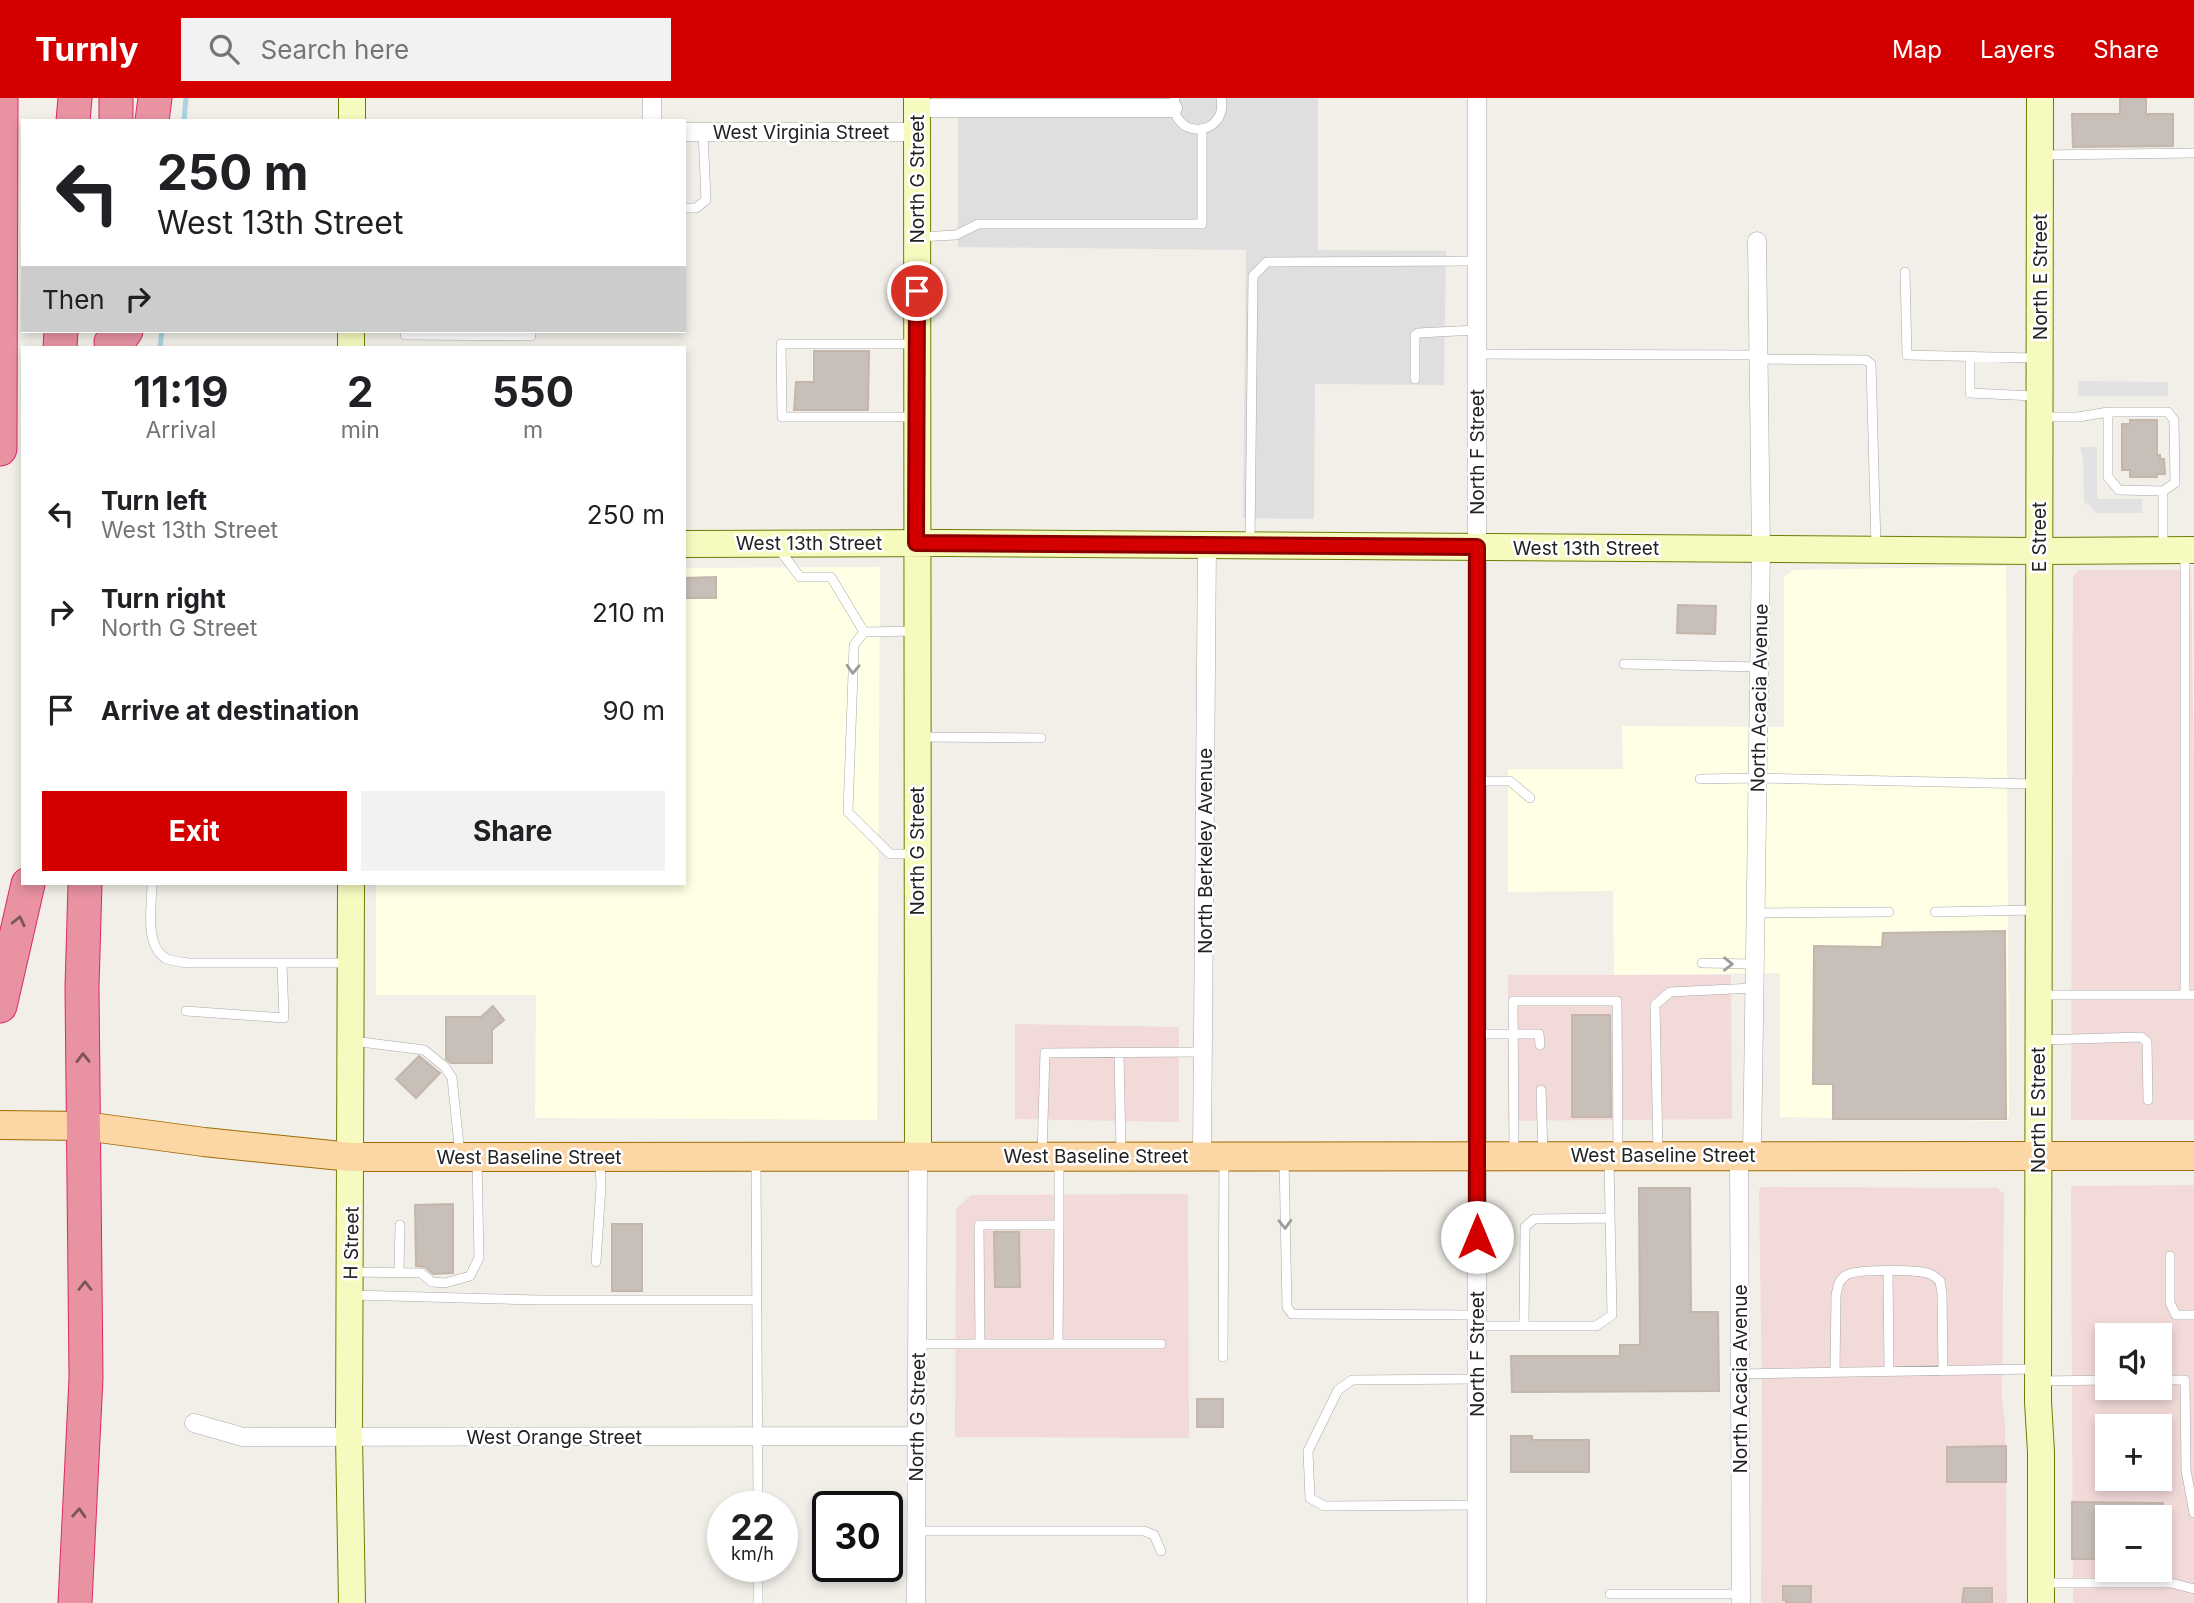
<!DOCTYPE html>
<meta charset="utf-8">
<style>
body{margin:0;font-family:Inter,sans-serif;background:#f2f2f2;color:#202124;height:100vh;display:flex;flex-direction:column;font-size:26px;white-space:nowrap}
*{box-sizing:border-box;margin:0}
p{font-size:23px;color:#757577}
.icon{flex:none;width:38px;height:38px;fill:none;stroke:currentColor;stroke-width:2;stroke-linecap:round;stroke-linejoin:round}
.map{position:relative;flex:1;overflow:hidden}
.details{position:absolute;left:21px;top:248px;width:665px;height:539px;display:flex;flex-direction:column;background:#fff;border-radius:0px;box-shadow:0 4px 10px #0003}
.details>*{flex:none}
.guide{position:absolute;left:21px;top:21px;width:665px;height:214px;border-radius:0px;box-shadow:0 4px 10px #0003;background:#fff;color:#202124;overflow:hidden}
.controls{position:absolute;left:2095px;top:1225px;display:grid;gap:14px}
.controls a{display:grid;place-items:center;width:77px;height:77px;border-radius:0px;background:#fff;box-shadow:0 4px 10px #0003;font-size:35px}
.speed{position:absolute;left:707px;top:1393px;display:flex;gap:14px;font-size:35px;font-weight:700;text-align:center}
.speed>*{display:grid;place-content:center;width:91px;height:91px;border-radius:50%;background:#fff;box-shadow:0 4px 10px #0003;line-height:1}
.speed small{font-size:18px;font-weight:400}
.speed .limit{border:4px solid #111;border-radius:10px;background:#fff;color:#111}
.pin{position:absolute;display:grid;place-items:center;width:60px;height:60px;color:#fff;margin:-30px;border:4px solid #fff;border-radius:50%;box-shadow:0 2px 7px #0007}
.me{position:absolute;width:77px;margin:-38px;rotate:0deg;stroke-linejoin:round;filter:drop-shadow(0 0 5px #0008)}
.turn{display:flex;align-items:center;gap:24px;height:147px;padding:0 21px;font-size:32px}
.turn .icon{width:91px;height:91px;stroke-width:2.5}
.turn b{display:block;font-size:49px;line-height:60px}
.then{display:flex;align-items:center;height:66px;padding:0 21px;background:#0003;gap:14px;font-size:26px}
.eta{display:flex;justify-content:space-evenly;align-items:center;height:119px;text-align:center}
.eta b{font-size:42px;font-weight:700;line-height:49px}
.button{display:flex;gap:14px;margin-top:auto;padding:14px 21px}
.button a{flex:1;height:80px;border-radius:0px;background:#d40000;color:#fff;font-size:28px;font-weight:700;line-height:80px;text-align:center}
.button a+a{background:#f2f2f2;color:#202124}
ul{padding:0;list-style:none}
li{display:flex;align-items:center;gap:21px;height:98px;padding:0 21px}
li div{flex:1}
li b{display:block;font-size:26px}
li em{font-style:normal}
header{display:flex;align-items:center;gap:42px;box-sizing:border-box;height:98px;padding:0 35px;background:#d40000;color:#fff}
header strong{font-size:33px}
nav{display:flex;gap:38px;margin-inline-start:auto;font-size:24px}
.search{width:490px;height:63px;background:#f2f2f2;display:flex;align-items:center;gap:18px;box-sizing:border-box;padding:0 24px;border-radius:0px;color:#757577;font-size:26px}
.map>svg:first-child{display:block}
.residential{fill:#e0dfdf}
.commercial{fill:#f2dad9;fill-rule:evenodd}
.education{fill:#ffffe5}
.parking{fill:#e2e2e2}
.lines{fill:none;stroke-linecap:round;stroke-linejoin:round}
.stream{stroke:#aad3df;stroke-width:5}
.building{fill:#c7bfb8;stroke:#c4b6ab;stroke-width:2}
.lane-casing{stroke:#a9a9a9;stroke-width:10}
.street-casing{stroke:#a9a9a9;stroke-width:19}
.secondary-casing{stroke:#707d05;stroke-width:28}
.primary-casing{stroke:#a06b00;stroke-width:30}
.highway-casing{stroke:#dc2a67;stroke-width:35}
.lane{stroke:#fff;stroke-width:9}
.street{stroke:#fff;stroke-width:18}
.secondary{stroke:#f7fabf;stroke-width:26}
.primary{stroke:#fcd6a4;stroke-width:28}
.highway{stroke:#e892a2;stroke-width:33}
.oneway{stroke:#9c9c9c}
.oneway2{stroke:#7b545c}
.route-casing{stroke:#8a0000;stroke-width:18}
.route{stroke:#d40000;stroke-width:12}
.labels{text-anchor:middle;stroke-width:5;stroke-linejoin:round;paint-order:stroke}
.street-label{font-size:19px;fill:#222;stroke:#fff}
</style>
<header>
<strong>Turnly</strong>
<div class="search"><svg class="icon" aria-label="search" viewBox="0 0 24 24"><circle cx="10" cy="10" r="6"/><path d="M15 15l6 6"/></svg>Search here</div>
<nav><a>Map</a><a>Layers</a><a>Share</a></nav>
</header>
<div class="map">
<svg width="2194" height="1505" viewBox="0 0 2194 1505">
<rect width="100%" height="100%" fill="#f2efe9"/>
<!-- residential -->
<path class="residential" d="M 958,0 L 1318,0 L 1318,152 L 1446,153 L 1444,287 L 1315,286 L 1314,421 L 1243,420 L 1246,152 L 958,149 Z"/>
<!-- commercial -->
<path class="commercial" d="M 2079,472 L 2191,472 L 2194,678 L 2194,1022 L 2071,1022 L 2073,479 Z
M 1508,877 L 1731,877 L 1732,1021 L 1508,1023 Z
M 1015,926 L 1179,929 L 1179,1024 L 1015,1021 Z
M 2194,1087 L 2194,1505 L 2073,1505 L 2071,1088 ZM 2107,1237 L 2160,1237 L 2160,1290 L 2107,1290 ZM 2107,1328 L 2160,1328 L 2160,1381 L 2107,1381 ZM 2107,1419 L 2160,1419 L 2160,1472 L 2107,1472 Z
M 1761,1089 L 1997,1090 L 2004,1096 L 2002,1301 L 2005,1325 L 2007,1505 L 1761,1505 L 1762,1296 L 1759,1093 Z
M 1188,1096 L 1189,1340 L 955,1339 L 956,1111 L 971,1097 Z"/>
<!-- education -->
<path class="education" d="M 2006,468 L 2009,1018 L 2006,1023 L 1780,1019 L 1780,875 L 1614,877 L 1613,793 L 1508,794 L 1508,671 L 1623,671 L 1622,628 L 1784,629 L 1784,479 L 1793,472 Z
M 880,469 L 877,1022 L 535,1020 L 536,897 L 376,897 L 376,786 L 684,786 L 684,470 Z"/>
<!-- parking -->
<path class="parking" d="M 2078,283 L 2168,284 L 2168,298 L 2078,298 Z
M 2081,349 L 2097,349 L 2097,401 L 2142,401 L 2142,415 L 2095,415 L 2091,408 L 2084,404 L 2083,357 L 2081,356 Z"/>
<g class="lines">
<!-- stream -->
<path class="stream" d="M 184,23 L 186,0
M 160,250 L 162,233"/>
</g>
<!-- building -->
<path class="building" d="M 2120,0 L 2146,0 L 2146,16 L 2173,16 L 2173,48 L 2073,49 L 2072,16 L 2120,16 Z
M 814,253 L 869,253 L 868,312 L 794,312 L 796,284 L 814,284 Z
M 2130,322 L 2157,322 L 2157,357 L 2160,357 L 2160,361 L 2164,361 L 2165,376 L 2157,376 L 2157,379 L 2130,379 L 2130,372 L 2122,372 L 2122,326 L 2130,326 Z
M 716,479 L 716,500 L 684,500 L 684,480 Z
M 1678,507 L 1716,508 L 1715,536 L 1677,535 Z
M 2005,833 L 2006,1021 L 1833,1021 L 1833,986 L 1813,986 L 1814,848 L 1882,849 L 1883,835 Z
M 493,908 L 504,922 L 492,932 L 492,965 L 451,965 L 446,961 L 446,919 L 481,919 Z
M 1572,917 L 1610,917 L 1611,1019 L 1572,1019 Z
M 419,958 L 440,975 L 416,1000 L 396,981 Z
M 1639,1090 L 1690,1090 L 1691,1214 L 1718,1214 L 1719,1293 L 1512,1294 L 1511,1258 L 1620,1258 L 1620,1247 L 1640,1247 Z
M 453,1106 L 453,1175 L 433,1176 L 425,1169 L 416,1168 L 415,1107 Z
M 612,1126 L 642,1126 L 642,1193 L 612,1193 Z
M 994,1134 L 1019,1134 L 1020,1189 L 995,1189 Z
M 1197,1301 L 1223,1301 L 1223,1329 L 1197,1329 Z
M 1511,1338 L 1532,1338 L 1532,1342 L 1589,1342 L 1589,1374 L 1511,1374 Z
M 2006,1348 L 2006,1384 L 1947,1384 L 1947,1349 Z
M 2072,1404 L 2163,1405 L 2163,1419 L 2107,1419 L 2107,1461 L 2072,1461 Z
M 1783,1488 L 1811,1488 L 1811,1505 L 1786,1505 L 1786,1502 L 1783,1502 Z
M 1964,1490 L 1992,1490 L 1992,1505 L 1962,1505 Z"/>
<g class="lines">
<defs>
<path id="lane" d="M 1175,0 C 1168,43 1229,40 1221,0
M 2042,57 L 2194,55
M 684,110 L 696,110 L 706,102 L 703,34
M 918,139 L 956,137 L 978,126 L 1202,126 L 1202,32
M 1905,174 L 1907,257 L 2038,260
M 405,233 L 405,237 L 531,238 L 531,233
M 915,246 L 781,246 L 782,319 L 915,319
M 1477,256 L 1759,257
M 1970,259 L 1970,295 L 2036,298
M 1759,261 L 1866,262 L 1871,266 L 1876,448
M 1415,281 L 1415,237 L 1418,235 L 1477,232
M 2108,314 L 2108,379 L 2119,392 L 2163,393
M 2041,319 L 2078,319 L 2108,314 L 2168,314 L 2174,322 L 2175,385 L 2163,393 L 2163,448
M 1250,445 L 1253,178 L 1267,164 L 1477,163
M 778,450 L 800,479 L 831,479 L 864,534
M 2185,455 L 2185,897
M 915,533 L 864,534 L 854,547 L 848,714 L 890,756 L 915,756
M 1624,566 L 1759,569
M 922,639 L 1041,640
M 1700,681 L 1757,680 L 2038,686
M 1477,683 L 1510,683 L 1530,700
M 152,786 C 152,807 144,846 165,860 C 172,863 180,864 187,865 L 347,865
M 1935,814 L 2037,812
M 1755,815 L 1889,814
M 1702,865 L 1754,866
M 2040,897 L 2194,897
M 186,913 L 284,920 L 282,866
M 1477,936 L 1539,936 L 1540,947
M 2040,942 L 2141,939 L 2147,944 L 2148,1002
M 353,943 L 424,952 L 445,969 L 452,980 L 460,1057
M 1119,955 L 1121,1054
M 1541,992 L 1543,1056
M 1658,1054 L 1655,907 L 1670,894 L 1754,890
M 1514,1055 L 1513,903 L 1617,903 L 1618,1056
M 1042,1057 L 1045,955 L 1203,954
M 1284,1062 L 1287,1209 L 1292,1216 L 1477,1217
M 756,1064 L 758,1409
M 2170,1158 L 2170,1205 L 2176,1217 L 2194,1217
M 596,1164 L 601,1088 L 600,1061
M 399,1173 L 400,1127
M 1888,1173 L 1889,1273
M 352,1174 L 421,1175 L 432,1184 L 445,1185 L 470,1178 L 479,1160 L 477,1061
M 352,1197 L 538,1202 L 757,1202
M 1477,1228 L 1596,1228 L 1612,1217 L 1609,1063
M 1524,1228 L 1525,1129 L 1534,1121 L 1610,1120
M 918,1246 L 980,1246 L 979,1127 L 1059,1127 L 1059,1064
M 980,1246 L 1161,1246
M 1058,1246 L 1059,1127
M 1223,1259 L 1224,1061
M 1835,1274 L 1836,1197 C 1838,1189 1838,1183 1845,1178 C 1855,1170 1913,1172 1927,1175 C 1933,1176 1936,1180 1940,1183 L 1942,1196 L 1943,1273
M 1740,1276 L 2036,1271
M 2160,1282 L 2185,1282 L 2186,1372 L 2194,1415
M 2042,1283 L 2107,1282
M 1477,1407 L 1324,1408 L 1310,1400 L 1308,1353 L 1338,1292 L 1352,1282 L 1477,1281
M 916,1433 L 1144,1433 L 1154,1437 L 1161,1453
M 758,1468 L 758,1505
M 2043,1485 L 2171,1485 L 2194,1491
M 1610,1496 L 1741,1496"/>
<path id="street" d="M 652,0 L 652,23
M 1477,0 L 1477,1505
M 917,10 L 1173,10
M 684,34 L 917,34
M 1739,1057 L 1741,1505
M 1752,1057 L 1761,451 L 1757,143
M 1202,1058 L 1207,447
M 194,1325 L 243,1339 L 916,1338
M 916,1505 L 918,1059"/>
<path id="secondary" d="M 917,0 L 918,1059
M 2040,0 L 2038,1304 L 2041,1354 L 2041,1505
M 352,23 L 352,0
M 351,250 L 351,233
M 684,446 L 945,445 L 2039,453 L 2194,452
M 351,786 L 349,1339 L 352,1505"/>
<path id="primary" d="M 0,1027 L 84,1028 L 204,1044 L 351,1059 L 2194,1058"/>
<path id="highway" d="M 73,23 L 75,0
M 116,23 L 116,0
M 152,23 L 155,0
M 111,244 L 123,237 L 126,233
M 60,250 L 61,233
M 0,351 L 1,0
M 0,908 L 28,786
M 75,1505 L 86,1280 L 82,889 L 85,786"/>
</defs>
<!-- lane casing -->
<use href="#lane" class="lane-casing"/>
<!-- street casing -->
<use href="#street" class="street-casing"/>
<!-- secondary casing -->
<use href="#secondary" class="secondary-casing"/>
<!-- primary casing -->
<use href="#primary" class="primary-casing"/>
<!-- highway casing -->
<use href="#highway" class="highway-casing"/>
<!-- lane -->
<use href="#lane" class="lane"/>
<!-- street -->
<use href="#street" class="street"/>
<!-- secondary -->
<use href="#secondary" class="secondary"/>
<!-- primary -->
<use href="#primary" class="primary"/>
<!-- highway -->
<use href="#highway" class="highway"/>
</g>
<!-- one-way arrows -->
<defs><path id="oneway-chevron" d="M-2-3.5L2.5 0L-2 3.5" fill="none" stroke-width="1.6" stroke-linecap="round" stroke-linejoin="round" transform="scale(1.75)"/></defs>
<g class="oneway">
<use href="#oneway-chevron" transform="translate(853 571) rotate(92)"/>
<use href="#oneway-chevron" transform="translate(1728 866) rotate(1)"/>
<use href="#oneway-chevron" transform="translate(1285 1126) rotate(88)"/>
</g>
<g class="oneway2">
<use href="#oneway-chevron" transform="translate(19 823) rotate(-77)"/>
<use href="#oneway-chevron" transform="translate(83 960) rotate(-91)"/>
<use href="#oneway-chevron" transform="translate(85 1188) rotate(-90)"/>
<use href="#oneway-chevron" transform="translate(79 1415) rotate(-87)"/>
</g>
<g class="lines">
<defs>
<path id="route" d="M 917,193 L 916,445 L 1477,449 L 1477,1139"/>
</defs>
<!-- route casing -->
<use href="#route" class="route-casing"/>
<!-- route -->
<use href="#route" class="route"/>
</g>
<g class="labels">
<!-- street labels -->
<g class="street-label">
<text x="801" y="41">West Virginia Street</text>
<text transform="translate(917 81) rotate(-90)" y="7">North G Street</text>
<text transform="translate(2040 179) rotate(-90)" y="7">North E Street</text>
<text transform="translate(1477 354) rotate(-90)" y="7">North F Street</text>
<text transform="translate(2039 439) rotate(-90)" y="7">E Street</text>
<text x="809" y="452">West 13th Street</text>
<text x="1586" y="457">West 13th Street</text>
<text transform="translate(1759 600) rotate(-89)" y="7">North Acacia Avenue</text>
<text transform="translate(917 753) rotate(-90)" y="7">North G Street</text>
<text transform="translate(1205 753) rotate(-90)" y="7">North Berkeley Avenue</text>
<text transform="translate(2038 1012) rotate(-90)" y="7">North E Street</text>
<text x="1663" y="1064">West Baseline Street</text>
<text x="1096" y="1065">West Baseline Street</text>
<text x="529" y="1066">West Baseline Street</text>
<text transform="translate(351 1145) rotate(-89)" y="7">H Street</text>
<text transform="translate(1477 1256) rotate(-90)" y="7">North F Street</text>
<text transform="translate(1740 1281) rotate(-90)" y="7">North Acacia Avenue</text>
<text transform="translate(917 1319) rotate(-89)" y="7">North G Street</text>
<text x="554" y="1346">West Orange Street</text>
</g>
</g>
</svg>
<div class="controls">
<a><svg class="icon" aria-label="sound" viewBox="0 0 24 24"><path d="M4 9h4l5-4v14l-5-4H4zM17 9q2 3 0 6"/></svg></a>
<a>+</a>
<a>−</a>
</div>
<div class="speed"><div>22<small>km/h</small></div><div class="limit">30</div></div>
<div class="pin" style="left:917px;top:193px;background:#d93025"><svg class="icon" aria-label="arrive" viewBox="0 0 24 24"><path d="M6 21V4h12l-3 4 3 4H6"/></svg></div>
<svg class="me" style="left:1477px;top:1139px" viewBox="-20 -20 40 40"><circle r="19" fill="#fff"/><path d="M0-13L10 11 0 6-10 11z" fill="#d40000"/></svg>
<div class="guide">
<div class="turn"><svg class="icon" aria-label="left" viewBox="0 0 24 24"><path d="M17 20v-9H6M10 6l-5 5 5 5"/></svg><div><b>250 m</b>West 13th Street</div></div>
<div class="then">Then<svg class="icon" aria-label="right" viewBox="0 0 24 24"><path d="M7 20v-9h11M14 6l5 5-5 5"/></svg></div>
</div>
<section class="details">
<div class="eta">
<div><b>11:19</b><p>Arrival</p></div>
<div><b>2</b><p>min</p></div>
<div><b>550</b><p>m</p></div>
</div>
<ul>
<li><svg class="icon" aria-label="left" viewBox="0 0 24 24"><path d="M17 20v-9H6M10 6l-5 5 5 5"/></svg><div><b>Turn left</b><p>West 13th Street</p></div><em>250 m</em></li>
<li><svg class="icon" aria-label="right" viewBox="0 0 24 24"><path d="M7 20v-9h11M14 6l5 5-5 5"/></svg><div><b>Turn right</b><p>North G Street</p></div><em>210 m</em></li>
<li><svg class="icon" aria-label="arrive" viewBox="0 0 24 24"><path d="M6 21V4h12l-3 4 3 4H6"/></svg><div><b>Arrive at destination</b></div><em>90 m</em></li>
</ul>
<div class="button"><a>Exit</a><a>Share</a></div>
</section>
</div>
